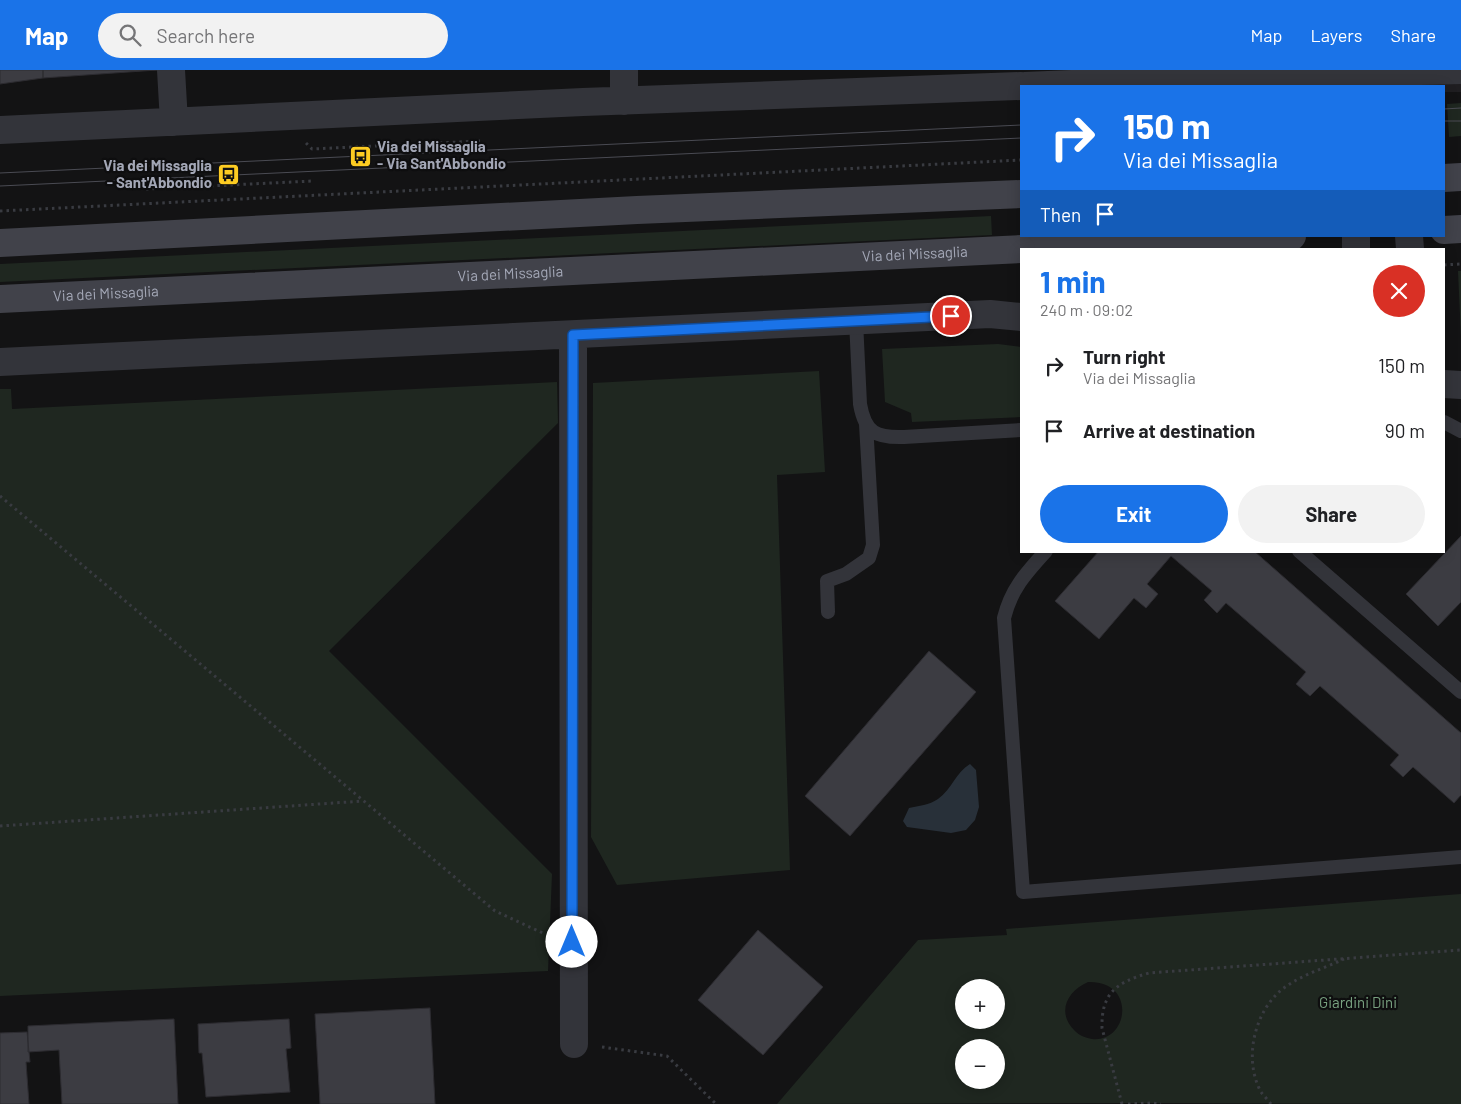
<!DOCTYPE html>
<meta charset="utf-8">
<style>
body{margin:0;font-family:Barlow,sans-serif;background:#f2f2f2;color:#202124;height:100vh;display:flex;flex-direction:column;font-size:19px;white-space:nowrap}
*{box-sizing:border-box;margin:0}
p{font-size:16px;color:#757577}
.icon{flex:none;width:28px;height:28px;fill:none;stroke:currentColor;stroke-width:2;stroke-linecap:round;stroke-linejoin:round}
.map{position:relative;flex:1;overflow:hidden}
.details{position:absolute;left:1020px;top:178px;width:425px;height:305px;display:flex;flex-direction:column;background:#fff;border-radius:0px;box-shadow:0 2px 12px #0003}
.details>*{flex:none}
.banner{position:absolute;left:1020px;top:15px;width:425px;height:152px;border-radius:0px;box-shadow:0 2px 12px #0003;background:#1a73e8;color:#fff;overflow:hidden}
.buttons{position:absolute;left:955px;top:909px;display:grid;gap:10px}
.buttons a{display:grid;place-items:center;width:50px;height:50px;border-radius:50%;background:#fff;box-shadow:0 2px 12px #0003;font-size:25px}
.pin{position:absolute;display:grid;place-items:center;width:42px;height:42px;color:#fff;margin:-21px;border:2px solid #fff;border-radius:50%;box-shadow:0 1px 5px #0007}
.me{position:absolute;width:55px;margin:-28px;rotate:0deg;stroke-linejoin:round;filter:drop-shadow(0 0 4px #0008)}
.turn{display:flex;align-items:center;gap:18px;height:105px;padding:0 20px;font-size:22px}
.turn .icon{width:65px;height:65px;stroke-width:2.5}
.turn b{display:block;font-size:35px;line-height:42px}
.then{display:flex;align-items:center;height:48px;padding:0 20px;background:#0003;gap:10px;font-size:19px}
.round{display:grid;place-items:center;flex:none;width:52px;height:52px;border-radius:26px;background:#f2f2f2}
.summary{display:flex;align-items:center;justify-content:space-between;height:85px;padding:0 20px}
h1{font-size:30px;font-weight:700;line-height:38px;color:#1a73e8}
.cta{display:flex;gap:10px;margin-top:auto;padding:10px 20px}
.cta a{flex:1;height:58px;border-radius:30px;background:#1a73e8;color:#fff;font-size:20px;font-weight:700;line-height:58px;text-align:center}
.cta a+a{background:#f2f2f2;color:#202124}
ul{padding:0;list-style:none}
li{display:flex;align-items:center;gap:15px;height:65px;padding:0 20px}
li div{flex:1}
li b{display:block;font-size:19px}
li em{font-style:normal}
header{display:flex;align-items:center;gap:30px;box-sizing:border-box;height:70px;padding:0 25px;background:#1a73e8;color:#fff}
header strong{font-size:24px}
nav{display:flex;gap:28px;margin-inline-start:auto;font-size:18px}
.search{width:350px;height:45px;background:#f2f2f2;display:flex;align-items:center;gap:12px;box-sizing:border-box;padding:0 18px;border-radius:28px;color:#757577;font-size:19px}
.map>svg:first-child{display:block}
.built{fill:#1f1e21}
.green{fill:#1f2720;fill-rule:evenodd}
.water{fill:#283039}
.building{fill:#3c3c42;stroke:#2d2c31}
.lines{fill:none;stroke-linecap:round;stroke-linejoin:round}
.path{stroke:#393b41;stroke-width:3;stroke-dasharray:2.5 4;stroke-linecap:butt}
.lane{stroke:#33343a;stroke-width:14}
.street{stroke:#33343a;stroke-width:28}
.secondary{stroke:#41424a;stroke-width:28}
.tram{stroke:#4a4b53;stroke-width:1}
.route-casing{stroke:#114b97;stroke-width:12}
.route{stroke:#1a73e8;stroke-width:9}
.labels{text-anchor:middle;stroke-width:4.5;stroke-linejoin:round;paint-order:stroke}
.poi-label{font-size:15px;font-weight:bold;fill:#a3a7b6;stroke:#0e0e0f;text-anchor:start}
.street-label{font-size:15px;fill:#a3a7b6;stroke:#0e0e0f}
.park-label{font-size:15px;fill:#79a280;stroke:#0e0e0f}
</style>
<header>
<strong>Map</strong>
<div class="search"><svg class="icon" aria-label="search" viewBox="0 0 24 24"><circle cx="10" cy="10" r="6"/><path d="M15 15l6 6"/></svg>Search here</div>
<nav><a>Map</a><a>Layers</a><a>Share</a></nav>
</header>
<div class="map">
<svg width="1461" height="1034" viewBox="0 0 1461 1034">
<rect width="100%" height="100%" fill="#131314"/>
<!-- built -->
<path class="built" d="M 1411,0 L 1461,0 L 1461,22 L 1444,22 L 1444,16 L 1413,16 Z"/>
<!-- green -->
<path class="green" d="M 1461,33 L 1461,66 L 1449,67 L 1447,34 Z
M 991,146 L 992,165 L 0,212 L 0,194 Z
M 1458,201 L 1461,201 L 1461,267 Z
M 998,274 L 1021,277 L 1021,347 L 912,352 L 911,343 L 885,332 L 882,279 Z
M 819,301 L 825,402 L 777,405 L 790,800 L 617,815 L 591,767 L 593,313 Z
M 557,312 L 558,353 L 329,581 L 552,804 L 548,901 L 0,926 L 0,319 L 11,319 L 12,339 Z
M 1461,824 L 1461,1034 L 1151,1033 L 777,1034 L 918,870 L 1007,865 L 1006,859 ZM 1088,912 C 1137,910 1129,973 1092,969 C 1086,968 1080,966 1075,961 C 1056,943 1067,921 1088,912 ZM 964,918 L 996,918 L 996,950 L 964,950 ZM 964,978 L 996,978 L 996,1010 L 964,1010 Z"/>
<!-- water -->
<path class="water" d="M 970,694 L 976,700 L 979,737 L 975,750 L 966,760 L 951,763 L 907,757 L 903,751 L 909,738 C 919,736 929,735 938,729 C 952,719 956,702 970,694 Z"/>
<!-- building -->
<path class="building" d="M 0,0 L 43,0 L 43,8 L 0,14 Z
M 43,0 L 157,0 L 43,8 Z
M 1461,466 L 1461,532 L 1438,556 L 1406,524 Z
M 1099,481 L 1254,481 L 1461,663 L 1461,725 L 1454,733 L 1413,697 L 1403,707 L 1390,695 L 1399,685 L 1320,616 L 1310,626 L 1296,614 L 1306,602 L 1226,533 L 1217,543 L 1204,530 L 1212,521 L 1171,486 L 1147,514 L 1158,524 L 1146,538 L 1134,528 L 1099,569 L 1055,531 Z
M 929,581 L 976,622 L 850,766 L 805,726 Z
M 758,860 L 823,917 L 763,985 L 698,930 Z
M 430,938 L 435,1034 L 320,1034 L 315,944 Z
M 174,949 L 178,1034 L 62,1034 L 59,980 L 28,982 L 28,956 Z
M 289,949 L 291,978 L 286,979 L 290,1022 L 206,1027 L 202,983 L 199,983 L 198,954 Z
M 27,962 L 30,992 L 26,992 L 29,1034 L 0,1034 L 0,963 Z"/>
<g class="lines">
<!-- path -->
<path class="path" d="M 306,73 L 312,79 L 480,71
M 146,119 L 313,111
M 0,141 L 1021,90
M 1444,195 L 1461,194
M 0,426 L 495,841 L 545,864
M 0,756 L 363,731
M 602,977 L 667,986 L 716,1034
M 1122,1034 L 1102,958 C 1101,923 1117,912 1149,903 L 1461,880
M 1128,1034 L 1151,1033 L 1161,1034
M 1271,1034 C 1268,1030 1264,1026 1261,1022 C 1244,991 1253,946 1279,922 C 1297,906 1323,899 1344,889"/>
<!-- lane -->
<path class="lane" d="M 856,251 L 860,334 C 865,363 876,368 904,367 L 1021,360
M 1444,352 L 1461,361
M 1046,481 C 1026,503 1011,519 1004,548 L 1023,822 L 1461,787
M 1299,481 L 1461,622
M 828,542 L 827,511 L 846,504 L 869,488 L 873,475 L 866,354"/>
<!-- street -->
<path class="street" d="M 171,0 L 174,52
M 624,0 L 624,31
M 1025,16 L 1303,4 L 1461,0
M 0,60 L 583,32 L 1021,16
M 1356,166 L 1356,179
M 1409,166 L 1410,179
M 573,265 L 574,974
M 0,292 L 990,244 L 1021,247
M 1444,314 L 1461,315"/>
<!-- secondary -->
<g class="secondary">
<path d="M 1444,108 L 1461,107"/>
<path d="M 1444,160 L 1461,159"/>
<path d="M 0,173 L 637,140 L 1021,124"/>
<path d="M 1032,179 L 1292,166"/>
<path id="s1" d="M 0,229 L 1021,179"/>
</g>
<!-- tram -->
<path class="tram" d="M 1444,39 L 1461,38
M 1444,51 L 1461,51
M 0,103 L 1021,55
M 0,116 L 1021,68"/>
</g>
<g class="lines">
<defs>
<path id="route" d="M 572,872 L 573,265 L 951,246"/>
</defs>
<!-- route casing -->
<use href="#route" class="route-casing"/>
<!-- route -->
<use href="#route" class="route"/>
</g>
<!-- icons -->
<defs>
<symbol id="bus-square" viewBox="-11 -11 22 22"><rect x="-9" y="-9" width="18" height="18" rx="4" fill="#fdcc22" stroke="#0e0e0f"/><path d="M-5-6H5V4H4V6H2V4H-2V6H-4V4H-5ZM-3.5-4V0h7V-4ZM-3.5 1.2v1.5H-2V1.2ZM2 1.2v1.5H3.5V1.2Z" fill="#111"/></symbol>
</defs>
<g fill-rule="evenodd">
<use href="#bus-square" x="348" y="74" width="25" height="25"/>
<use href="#bus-square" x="216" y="92" width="25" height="25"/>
</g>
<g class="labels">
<!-- poi labels -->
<g class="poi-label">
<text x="377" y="82">Via dei Missaglia<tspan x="377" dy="17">- Via Sant'Abbondio</tspan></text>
<text x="212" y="101" text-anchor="end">Via dei Missaglia<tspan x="212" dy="17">- Sant'Abbondio</tspan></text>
</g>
<!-- street labels -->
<g class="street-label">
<text dy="5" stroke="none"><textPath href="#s1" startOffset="916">Via dei Missaglia</textPath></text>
<text dy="5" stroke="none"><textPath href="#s1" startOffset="511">Via dei Missaglia</textPath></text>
<text dy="5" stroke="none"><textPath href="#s1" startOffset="106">Via dei Missaglia</textPath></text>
</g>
<!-- park labels -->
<g class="park-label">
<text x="1358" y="938">Giardini Dini</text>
</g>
</g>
</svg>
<div class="buttons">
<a>+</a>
<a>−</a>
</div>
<div class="pin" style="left:951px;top:246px;background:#d93025"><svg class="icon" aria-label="arrive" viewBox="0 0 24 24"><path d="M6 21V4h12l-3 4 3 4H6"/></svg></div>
<svg class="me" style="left:572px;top:872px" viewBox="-20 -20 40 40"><circle r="19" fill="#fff"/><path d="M0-13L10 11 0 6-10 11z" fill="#1a73e8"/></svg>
<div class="banner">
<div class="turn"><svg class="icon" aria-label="right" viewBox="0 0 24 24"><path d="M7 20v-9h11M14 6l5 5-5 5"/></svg><div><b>150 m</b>Via dei Missaglia</div></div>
<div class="then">Then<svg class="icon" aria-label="arrive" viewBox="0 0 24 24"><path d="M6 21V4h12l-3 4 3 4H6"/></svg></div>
</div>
<section class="details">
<div class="summary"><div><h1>1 min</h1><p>240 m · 09:02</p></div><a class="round" style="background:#d93025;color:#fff"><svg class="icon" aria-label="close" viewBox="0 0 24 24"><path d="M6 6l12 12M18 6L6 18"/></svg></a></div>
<ul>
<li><svg class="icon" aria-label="right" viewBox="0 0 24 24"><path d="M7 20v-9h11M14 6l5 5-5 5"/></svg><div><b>Turn right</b><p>Via dei Missaglia</p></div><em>150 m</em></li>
<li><svg class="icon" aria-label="arrive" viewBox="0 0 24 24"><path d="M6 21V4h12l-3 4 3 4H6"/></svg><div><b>Arrive at destination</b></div><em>90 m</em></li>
</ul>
<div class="cta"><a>Exit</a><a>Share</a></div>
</section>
</div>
